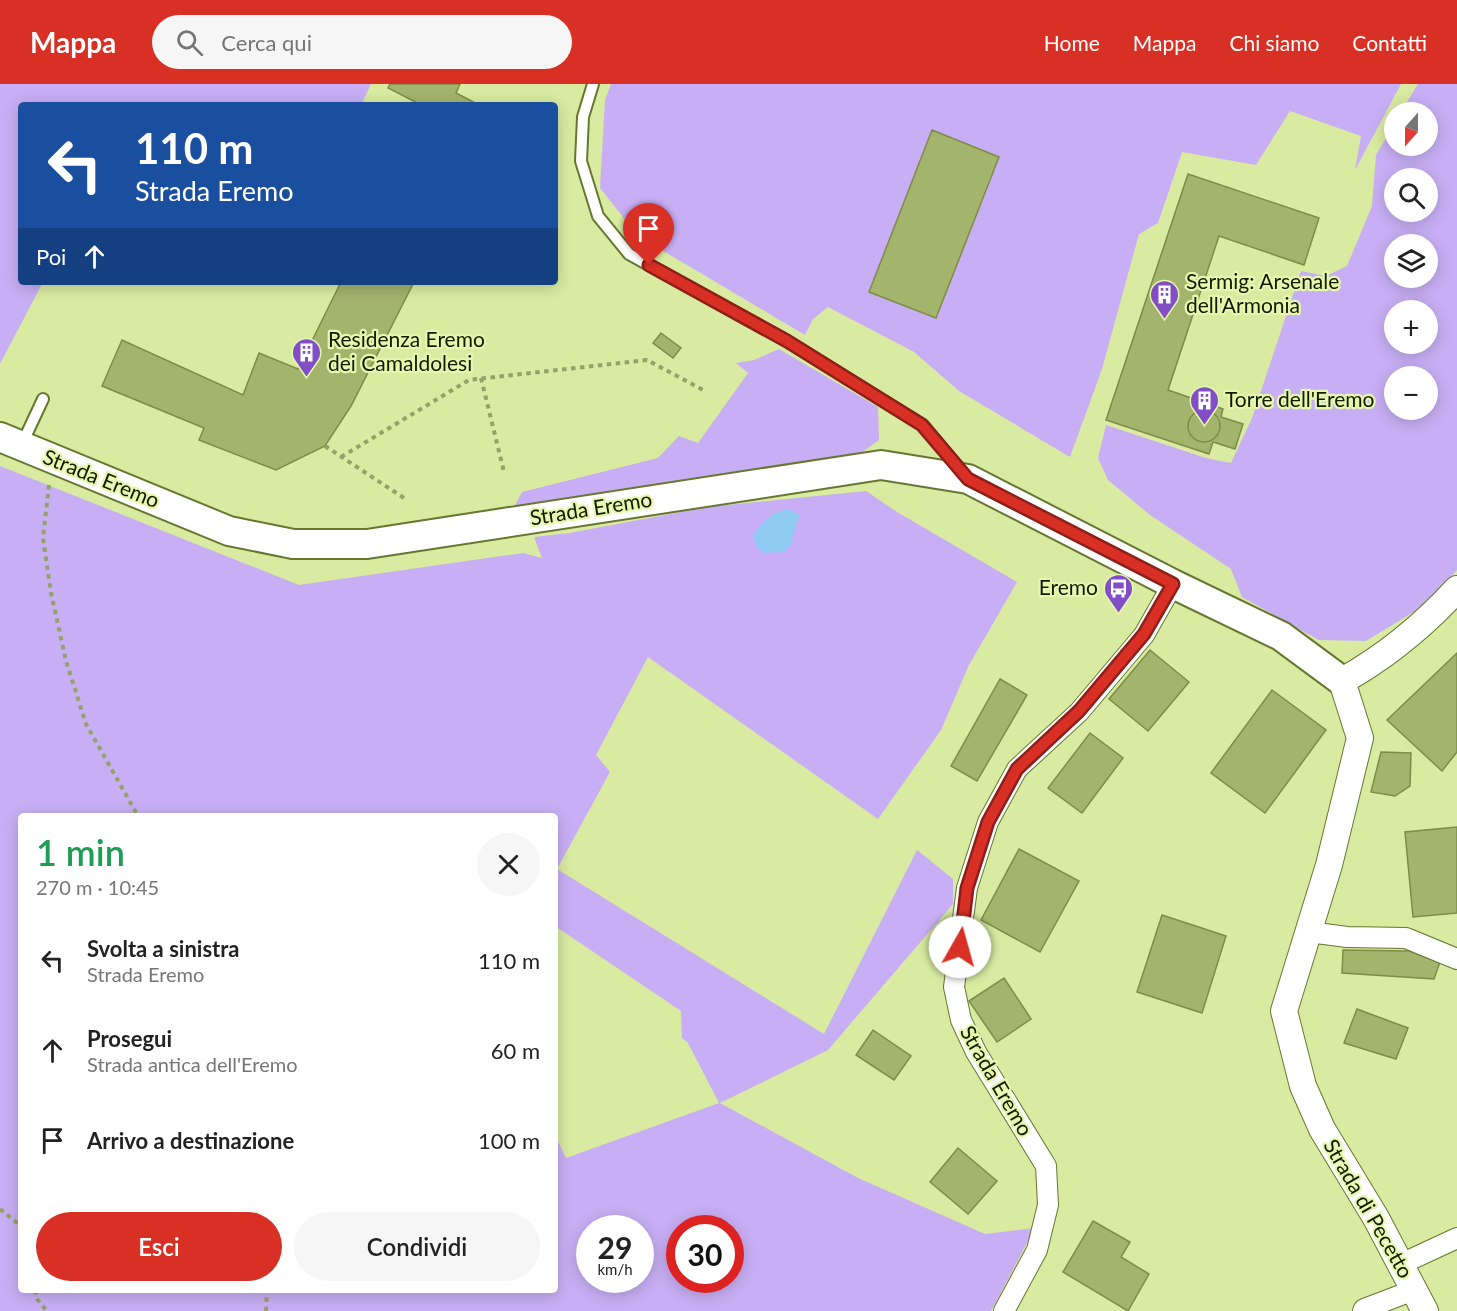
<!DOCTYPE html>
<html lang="it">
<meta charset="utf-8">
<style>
body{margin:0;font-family:Lato,sans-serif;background:#f6f6f6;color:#222;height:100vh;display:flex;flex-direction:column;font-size:22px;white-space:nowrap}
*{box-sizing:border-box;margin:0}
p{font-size:20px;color:#767676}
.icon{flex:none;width:33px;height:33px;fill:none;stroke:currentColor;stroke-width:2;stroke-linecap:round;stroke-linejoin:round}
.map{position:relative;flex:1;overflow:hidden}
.details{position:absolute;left:18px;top:729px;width:540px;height:480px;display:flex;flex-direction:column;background:#fff;border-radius:6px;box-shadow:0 3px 15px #0003}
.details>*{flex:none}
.top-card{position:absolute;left:18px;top:18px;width:540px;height:183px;border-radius:6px;box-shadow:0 3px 15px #0003;background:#1a4fa0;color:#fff;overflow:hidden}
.needle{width:39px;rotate:201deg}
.buttons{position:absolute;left:1384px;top:18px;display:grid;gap:12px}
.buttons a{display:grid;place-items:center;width:54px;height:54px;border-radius:50%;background:#fff;box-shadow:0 3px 15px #0003;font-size:30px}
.speed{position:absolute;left:576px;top:1131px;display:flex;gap:12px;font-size:30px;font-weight:700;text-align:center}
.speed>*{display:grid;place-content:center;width:78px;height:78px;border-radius:50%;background:#fff;box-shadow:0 3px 15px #0003;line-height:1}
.speed small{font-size:15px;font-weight:400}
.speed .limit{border:9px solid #d22;background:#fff;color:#111}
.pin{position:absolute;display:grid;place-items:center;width:51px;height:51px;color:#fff;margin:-62px -26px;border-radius:50% 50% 50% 0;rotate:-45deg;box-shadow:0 0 6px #0007}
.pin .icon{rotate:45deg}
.me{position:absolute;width:66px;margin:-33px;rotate:7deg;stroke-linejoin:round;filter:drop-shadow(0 0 4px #0008)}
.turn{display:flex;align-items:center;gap:21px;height:126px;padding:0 18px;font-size:27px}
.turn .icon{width:78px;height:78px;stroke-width:2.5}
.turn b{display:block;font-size:42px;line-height:51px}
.then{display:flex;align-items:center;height:57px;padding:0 18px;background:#0003;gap:12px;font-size:22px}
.round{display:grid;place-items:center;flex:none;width:63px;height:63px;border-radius:32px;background:#f6f6f6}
.headline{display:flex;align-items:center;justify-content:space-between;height:102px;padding:0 18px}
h1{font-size:36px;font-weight:600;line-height:45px;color:#1e9e55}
.action{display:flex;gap:12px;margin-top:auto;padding:12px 18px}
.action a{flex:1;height:69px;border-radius:36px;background:#d93025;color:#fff;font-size:24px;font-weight:600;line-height:69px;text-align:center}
.action a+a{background:#f6f6f6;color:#222}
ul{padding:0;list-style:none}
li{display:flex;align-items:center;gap:18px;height:90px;padding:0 18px}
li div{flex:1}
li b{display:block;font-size:22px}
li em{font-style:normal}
header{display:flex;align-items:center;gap:36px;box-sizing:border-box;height:84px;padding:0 30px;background:#d93025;color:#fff}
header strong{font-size:28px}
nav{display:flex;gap:33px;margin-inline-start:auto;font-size:21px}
.search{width:420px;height:54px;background:#f6f6f6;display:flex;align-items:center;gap:15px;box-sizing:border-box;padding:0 21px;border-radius:33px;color:#767676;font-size:22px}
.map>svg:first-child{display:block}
.green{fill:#c8aff5;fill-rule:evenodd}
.water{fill:#8fcaf3}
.building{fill:#a3b46d;stroke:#7d8d46;stroke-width:1.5}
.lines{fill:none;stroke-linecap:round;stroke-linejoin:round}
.service-casing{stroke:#677730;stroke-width:14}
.minor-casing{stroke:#677730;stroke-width:22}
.tertiary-casing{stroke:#677730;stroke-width:28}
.secondary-casing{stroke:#677730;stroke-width:32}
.path{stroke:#94a269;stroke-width:4;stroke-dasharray:4.5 4.5;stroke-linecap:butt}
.service{stroke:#fff;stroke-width:10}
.minor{stroke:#fff;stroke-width:20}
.tertiary{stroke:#fff;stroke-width:26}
.secondary{stroke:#fff;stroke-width:28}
.route-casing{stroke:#8d1f18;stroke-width:15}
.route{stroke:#d93025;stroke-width:10}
.labels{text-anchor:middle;stroke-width:4.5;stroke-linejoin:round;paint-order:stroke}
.poi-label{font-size:21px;fill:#141900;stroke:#e5f8ae;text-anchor:start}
.street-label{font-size:21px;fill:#141900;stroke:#e5f8ae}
</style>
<header>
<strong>Mappa</strong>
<div class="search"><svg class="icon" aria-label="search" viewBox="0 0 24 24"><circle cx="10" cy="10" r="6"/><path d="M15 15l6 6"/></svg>Cerca qui</div>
<nav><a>Home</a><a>Mappa</a><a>Chi siamo</a><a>Contatti</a></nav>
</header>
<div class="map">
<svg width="1457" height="1227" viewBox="0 0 1457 1227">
<rect width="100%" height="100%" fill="#d8eba1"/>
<!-- green -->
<path class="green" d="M 0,0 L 371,0 L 361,21 L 21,21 L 21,198 L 43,198 L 0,280 Z
M 611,0 L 1401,0 L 1355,86 L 1361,52 L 1290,27 L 1256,81 L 1182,68 L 1158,139 L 1139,150 L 1102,285 L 1070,373 L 959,307 L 914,268 L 828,223 L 813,235 L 805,251 L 638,152 L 600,104 L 605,16 Z
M 1418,0 L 1457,0 L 1457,486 L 1425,521 L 1366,557 L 1319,556 L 1242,513 L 1231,485 L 1150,431 L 1108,396 L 1098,374 L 1106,341 L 1206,374 L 1231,379 L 1252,334 L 1301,187 L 1326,192 L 1347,182 L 1372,122 L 1376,71 L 1395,39 L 1395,62 L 1428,62 L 1428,28 L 1401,28 ZM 1395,94 L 1428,94 L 1428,128 L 1395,128 ZM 1395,160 L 1428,160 L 1428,194 L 1395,194 ZM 1395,226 L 1428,226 L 1428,260 L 1395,260 ZM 1395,292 L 1428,292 L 1428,326 L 1395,326 Z
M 779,265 L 878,323 L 879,356 L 854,374 L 514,423 L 522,408 L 658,374 L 679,352 L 698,359 L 748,289 L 736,279 L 754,276 Z
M 0,382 L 299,501 L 523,469 L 542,474 L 534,453 L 569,449 L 708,423 L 866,407 L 897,428 L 1017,498 L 969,581 L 941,646 L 878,735 L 648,573 L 596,671 L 610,688 L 557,785 L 824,950 L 917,766 L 953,795 L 953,820 L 828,966 L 720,1019 L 858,1094 L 985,1150 L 1035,1144 L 991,1227 L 0,1227 ZM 21,732 L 555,732 L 555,842 L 681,927 L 682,954 L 688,959 L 719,1019 L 566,1074 L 555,1051 L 555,1206 L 21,1206 ZM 590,1144 L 640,1144 L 640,1196 L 590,1196 ZM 680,1144 L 730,1144 L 730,1196 L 680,1196 Z"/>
<!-- water -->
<path class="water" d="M 788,425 L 800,431 C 792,446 797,454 785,468 L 763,469 L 756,461 L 753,452 C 763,436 770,429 788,425 Z"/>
<!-- building -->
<path class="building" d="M 390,0 L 460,0 L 456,9 L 479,21 L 421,21 L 388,4 Z
M 932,46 L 999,73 L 936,234 L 869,208 Z
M 1188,90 L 1319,134 L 1304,181 L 1219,152 L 1168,306 L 1223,325 L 1221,333 L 1243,340 L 1235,365 L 1213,358 L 1209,370 L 1106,336 Z
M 341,198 L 414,198 L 351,322 L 325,362 L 276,386 L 199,356 L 204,344 L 102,302 L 122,256 L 243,311 L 259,269 L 298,285 Z
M 661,249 L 681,264 L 673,274 L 653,259 Z
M1188 342a16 16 0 1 1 32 0a16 16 0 1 1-32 0Z
M 1150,566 L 1189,598 L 1148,647 L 1109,615 Z
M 1457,569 L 1457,668 L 1442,687 L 1387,636 Z
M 1000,595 L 1027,611 L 977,697 L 951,682 Z
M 1272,606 L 1326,646 L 1265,729 L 1211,689 Z
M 1090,649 L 1123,674 L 1082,729 L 1048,704 Z
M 1381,668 L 1411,669 L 1410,702 L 1395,712 L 1371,708 Z
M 1457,743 L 1457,829 L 1413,833 L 1405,748 Z
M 1019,765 L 1079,797 L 1040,868 L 981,836 Z
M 1162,831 L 1226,852 L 1202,929 L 1137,908 Z
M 1343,866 L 1409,867 L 1440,878 L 1434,895 L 1342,889 Z
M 1004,894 L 1031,935 L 997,958 L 969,917 Z
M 1357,925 L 1408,944 L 1396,975 L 1344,959 Z
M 873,946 L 911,972 L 894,996 L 856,971 Z
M 958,1064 L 997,1097 L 968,1130 L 930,1098 Z
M 1093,1137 L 1130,1158 L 1121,1173 L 1149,1190 L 1128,1227 L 1063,1188 Z"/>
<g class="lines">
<defs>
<path id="service" d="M 593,0 L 583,33 L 581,77 L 598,132 L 629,170 L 787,257 L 923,341 L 963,389
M 21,362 L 43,315"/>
<path id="minor" d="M 1309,848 L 1347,853 L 1406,854 L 1457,875
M 1401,1180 L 1457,1154
M 1004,1227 L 1037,1166 L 1048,1121 L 1046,1082 L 976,968 L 961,936 L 954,903 L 967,804 L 988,738 L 1017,685 L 1079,628 L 1144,551 L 1173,500
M 1363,1227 L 1364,1225 L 1414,1206"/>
<path id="tertiary" d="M 1425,1227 L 1376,1134 L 1322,1045 L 1303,1002 L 1284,927 L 1329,781 L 1360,654 L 1342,597 C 1385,573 1423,542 1457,505"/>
<path id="secondary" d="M 0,353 L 229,447 L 293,460 L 367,460 L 881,381 L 968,395 L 1173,500 L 1281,552 L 1342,597"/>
</defs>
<!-- service casing -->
<use href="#service" class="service-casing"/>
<!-- minor casing -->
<use href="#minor" class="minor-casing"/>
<!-- tertiary casing -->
<use href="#tertiary" class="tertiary-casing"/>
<!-- secondary casing -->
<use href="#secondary" class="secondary-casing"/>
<!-- path -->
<path class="path" d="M 481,294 L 504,388
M 325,362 L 404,414
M 341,373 L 469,296 L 647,276 L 705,307
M 49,401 L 43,454 L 51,509 L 66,577 L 86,640 L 138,732
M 0,1125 L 21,1142
M 35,1206 L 37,1215 L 47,1227
M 266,1227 L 267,1206"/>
<!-- service -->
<use href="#service" class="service"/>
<!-- minor -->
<use href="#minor" class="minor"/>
<!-- tertiary -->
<use href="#tertiary" class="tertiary"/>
<!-- secondary -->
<use href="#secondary" class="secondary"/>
</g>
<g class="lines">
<defs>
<path id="route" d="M 649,181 L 787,257 L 922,341 L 968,395 L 1173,500 L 1144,550 L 1079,627 L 1017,685 L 988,738 L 967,804 L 960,863"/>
</defs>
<!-- route casing -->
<use href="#route" class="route-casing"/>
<!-- route -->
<use href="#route" class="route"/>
</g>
<!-- icons -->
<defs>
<symbol id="building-pin" viewBox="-11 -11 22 30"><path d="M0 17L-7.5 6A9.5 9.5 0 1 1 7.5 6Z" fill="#814ec6" stroke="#e5f8ae"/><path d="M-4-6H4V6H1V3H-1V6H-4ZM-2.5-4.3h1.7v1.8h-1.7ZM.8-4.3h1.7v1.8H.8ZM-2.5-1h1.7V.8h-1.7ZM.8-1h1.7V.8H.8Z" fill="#fff"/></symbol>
<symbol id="bus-pin" viewBox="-11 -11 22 30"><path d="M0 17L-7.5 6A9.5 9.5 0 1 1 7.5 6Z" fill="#814ec6" stroke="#e5f8ae"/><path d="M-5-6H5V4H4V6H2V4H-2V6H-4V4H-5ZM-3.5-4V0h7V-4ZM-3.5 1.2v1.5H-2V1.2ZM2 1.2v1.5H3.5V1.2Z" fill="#fff"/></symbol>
</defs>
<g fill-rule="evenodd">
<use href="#building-pin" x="1148" y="194" width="33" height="45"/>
<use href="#building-pin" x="290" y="252" width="33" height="45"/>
<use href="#building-pin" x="1188" y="300" width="33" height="45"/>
<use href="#bus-pin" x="1102" y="488" width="33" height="45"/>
</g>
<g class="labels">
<!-- poi labels -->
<g class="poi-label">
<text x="1186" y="205">Sermig: Arsenale<tspan x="1186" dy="24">dell'Armonia</tspan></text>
<text x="328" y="263">Residenza Eremo<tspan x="328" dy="24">dei Camaldolesi</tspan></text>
<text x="1225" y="323">Torre dell'Eremo</text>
<text x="1098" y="511" text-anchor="end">Eremo</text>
</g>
<!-- street labels -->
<g class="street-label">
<text transform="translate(101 395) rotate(22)" y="7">Strada Eremo</text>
<text transform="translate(591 425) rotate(-9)" y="7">Strada Eremo</text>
<text transform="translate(996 997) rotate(60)" y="7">Strada Eremo</text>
<text transform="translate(1368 1125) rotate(60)" y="7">Strada di Pecetto</text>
</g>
</g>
</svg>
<div class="buttons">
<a><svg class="needle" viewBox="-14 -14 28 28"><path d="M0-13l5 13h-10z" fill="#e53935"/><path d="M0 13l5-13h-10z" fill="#767676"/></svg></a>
<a><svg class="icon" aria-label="search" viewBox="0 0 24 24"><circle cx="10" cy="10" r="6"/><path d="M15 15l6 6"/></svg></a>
<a><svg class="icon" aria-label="layers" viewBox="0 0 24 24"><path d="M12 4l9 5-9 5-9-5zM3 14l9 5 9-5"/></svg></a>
<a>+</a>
<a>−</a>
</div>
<div class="speed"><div>29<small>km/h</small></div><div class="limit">30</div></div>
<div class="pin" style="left:649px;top:181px;background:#d93025"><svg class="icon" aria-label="arrive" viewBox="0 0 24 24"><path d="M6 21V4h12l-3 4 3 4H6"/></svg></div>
<svg class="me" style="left:960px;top:863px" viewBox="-20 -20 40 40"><circle r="19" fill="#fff"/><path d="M0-13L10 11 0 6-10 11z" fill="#d93025"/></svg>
<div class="top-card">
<div class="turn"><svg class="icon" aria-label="left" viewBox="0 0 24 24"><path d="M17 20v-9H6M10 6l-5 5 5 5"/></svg><div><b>110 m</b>Strada Eremo</div></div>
<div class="then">Poi<svg class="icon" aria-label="ahead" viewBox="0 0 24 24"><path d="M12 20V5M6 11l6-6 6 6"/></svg></div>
</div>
<section class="details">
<div class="headline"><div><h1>1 min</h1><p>270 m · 10:45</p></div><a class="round"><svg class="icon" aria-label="close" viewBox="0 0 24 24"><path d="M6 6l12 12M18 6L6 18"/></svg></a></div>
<ul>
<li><svg class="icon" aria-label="left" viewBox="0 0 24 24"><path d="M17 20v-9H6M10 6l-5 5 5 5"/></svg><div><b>Svolta a sinistra</b><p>Strada Eremo</p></div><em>110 m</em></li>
<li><svg class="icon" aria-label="ahead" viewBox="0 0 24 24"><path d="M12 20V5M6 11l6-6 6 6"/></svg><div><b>Prosegui</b><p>Strada antica dell'Eremo</p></div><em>60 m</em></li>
<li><svg class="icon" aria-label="arrive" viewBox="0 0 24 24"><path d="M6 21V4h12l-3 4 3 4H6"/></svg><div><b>Arrivo a destinazione</b></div><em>100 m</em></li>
</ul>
<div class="action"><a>Esci</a><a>Condividi</a></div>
</section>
</div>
